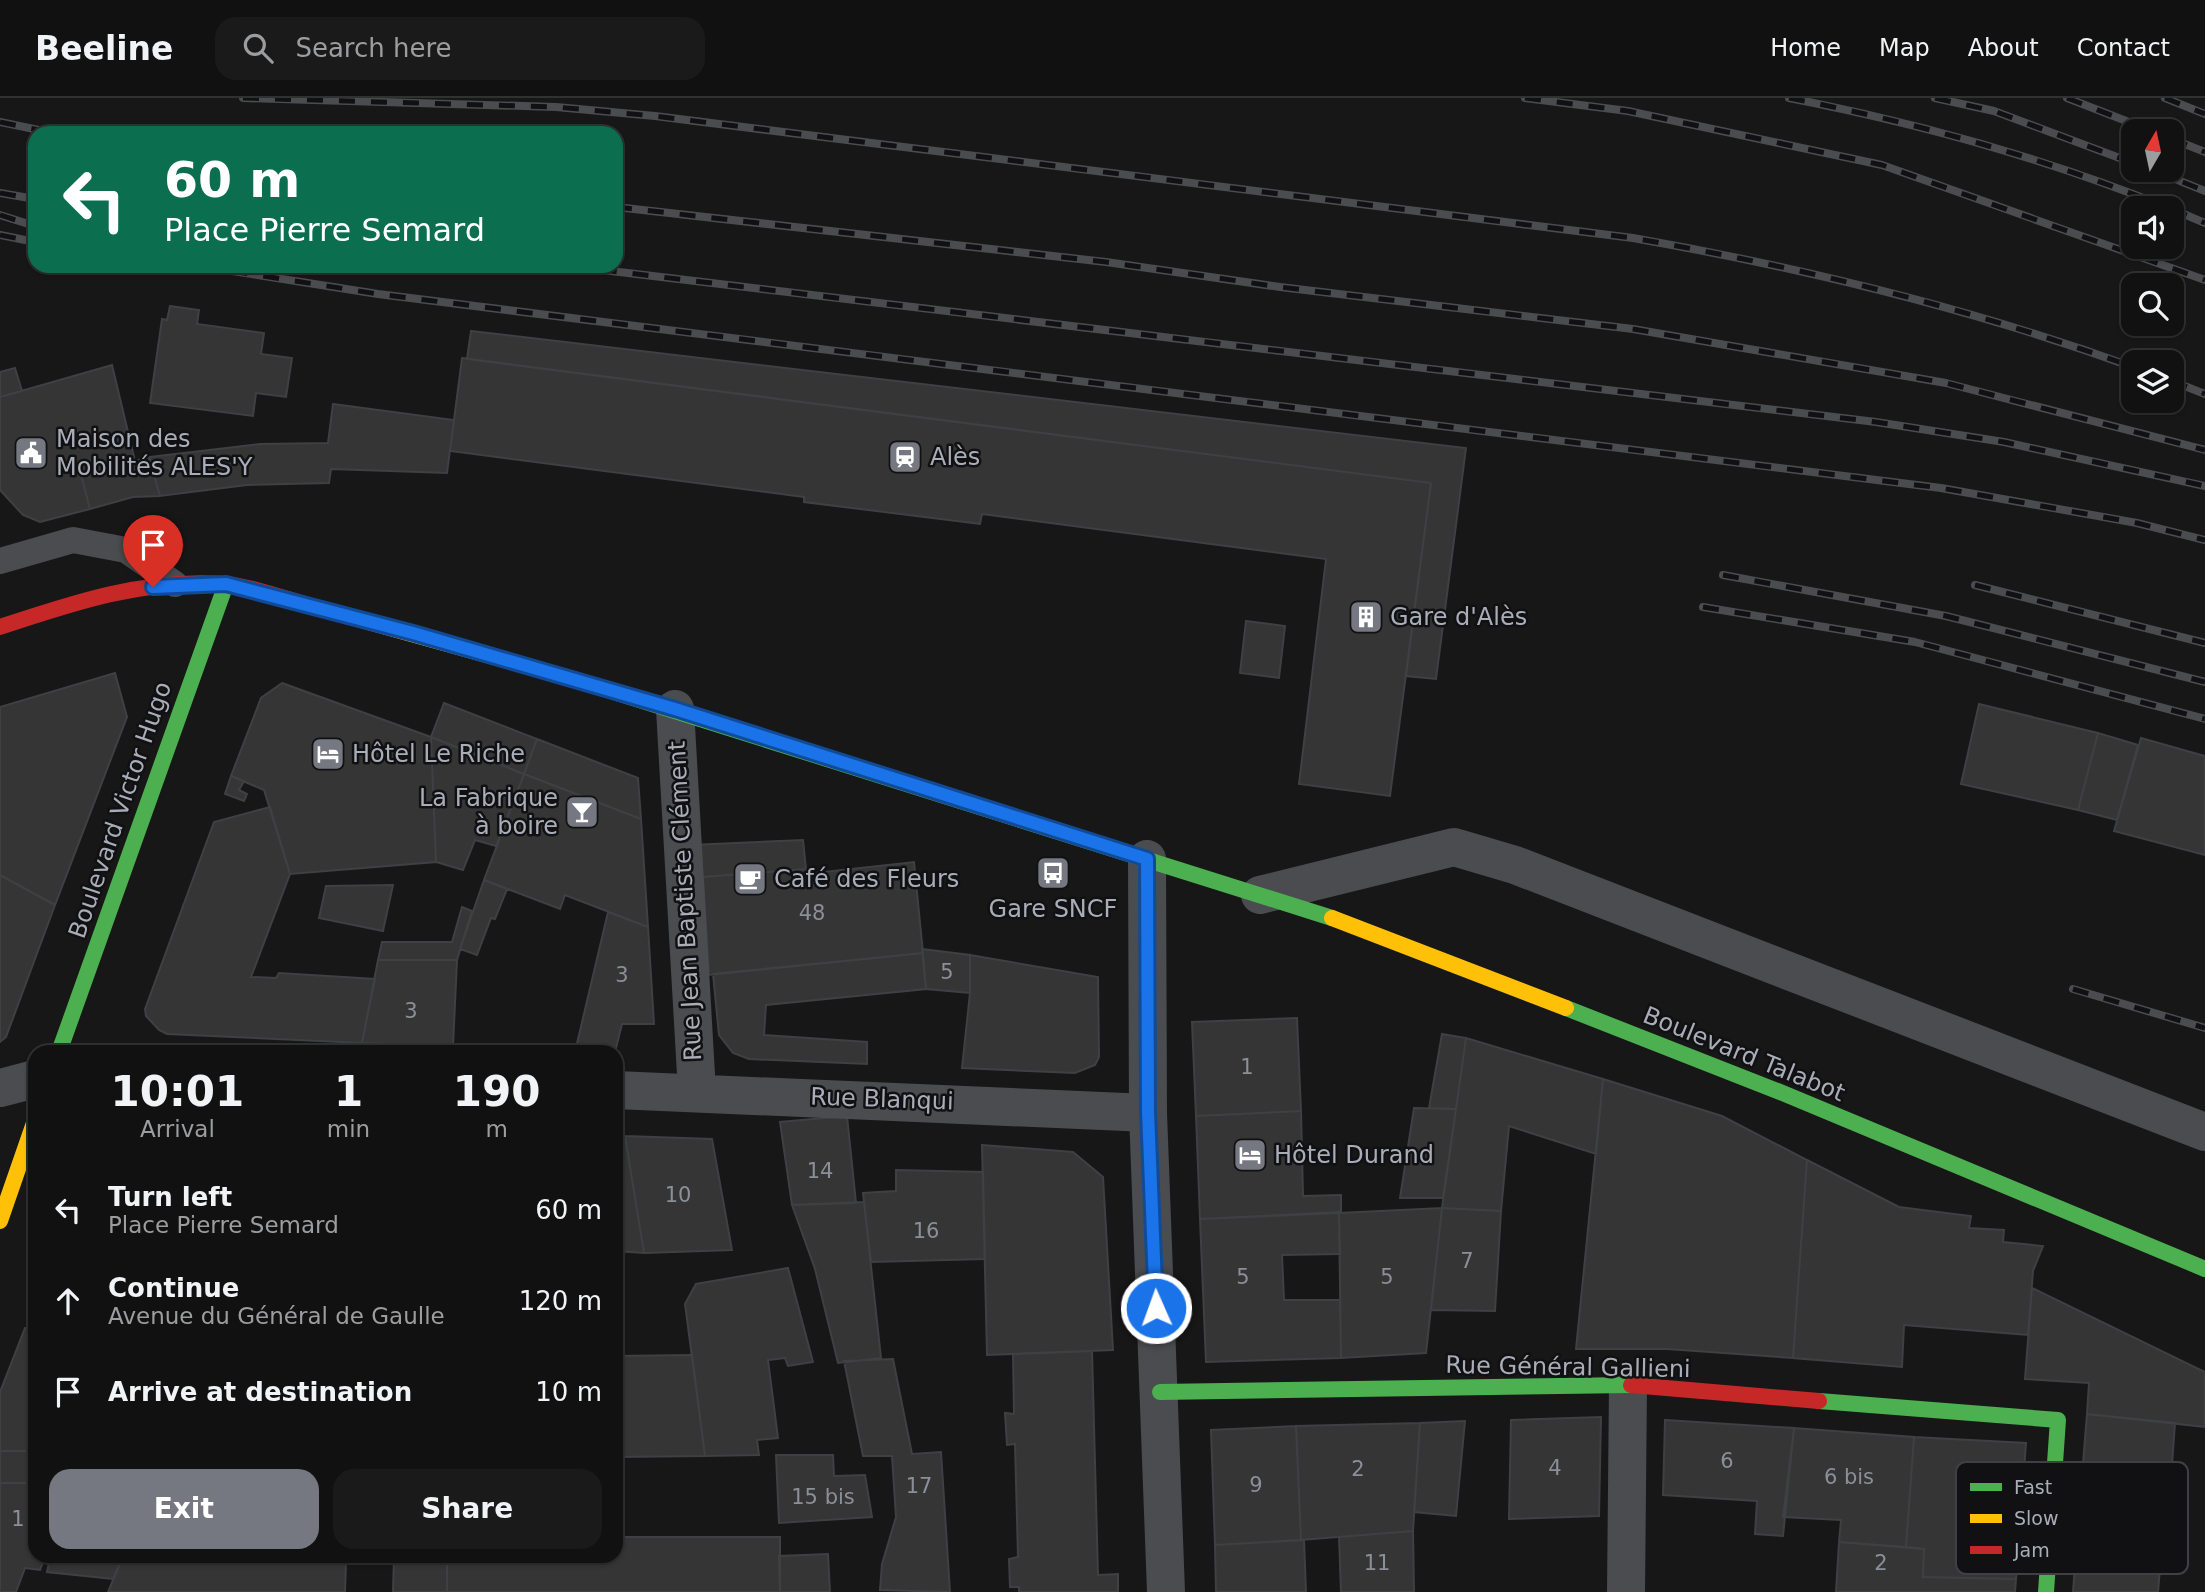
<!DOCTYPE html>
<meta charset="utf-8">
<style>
body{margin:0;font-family:"DejaVu Sans",sans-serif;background:#1a1a1a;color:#f1f3f6;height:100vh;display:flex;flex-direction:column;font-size:26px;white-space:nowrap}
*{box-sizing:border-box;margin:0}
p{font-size:23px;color:#9c9d9f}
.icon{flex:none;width:38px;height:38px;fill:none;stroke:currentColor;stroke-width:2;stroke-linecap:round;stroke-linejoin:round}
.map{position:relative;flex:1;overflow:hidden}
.details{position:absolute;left:28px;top:947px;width:595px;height:518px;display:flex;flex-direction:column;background:#111;border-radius:21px;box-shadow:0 2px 5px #0004,0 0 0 2px #303131}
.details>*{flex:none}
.top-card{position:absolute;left:28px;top:28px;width:595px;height:147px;border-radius:21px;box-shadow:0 2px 5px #0004,0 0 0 2px #303131;background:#0b6e4f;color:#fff;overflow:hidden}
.needle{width:46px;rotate:9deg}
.controls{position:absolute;left:2121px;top:21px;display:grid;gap:14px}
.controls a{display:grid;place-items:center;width:63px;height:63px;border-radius:14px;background:#111;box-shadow:0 2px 5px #0004,0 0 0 2px #303131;font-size:35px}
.pin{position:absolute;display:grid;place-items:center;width:60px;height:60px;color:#fff;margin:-72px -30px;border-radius:50% 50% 50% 0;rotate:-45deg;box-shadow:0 0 7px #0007}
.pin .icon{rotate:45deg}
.me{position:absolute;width:77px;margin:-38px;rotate:358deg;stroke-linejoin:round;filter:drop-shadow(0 0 5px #0008)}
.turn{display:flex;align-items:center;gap:24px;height:147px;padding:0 21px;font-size:32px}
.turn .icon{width:91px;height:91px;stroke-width:2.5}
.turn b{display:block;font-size:49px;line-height:60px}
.eta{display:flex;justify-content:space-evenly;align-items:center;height:119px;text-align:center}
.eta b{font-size:42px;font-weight:800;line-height:49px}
.cta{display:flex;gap:14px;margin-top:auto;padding:14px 21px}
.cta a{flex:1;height:80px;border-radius:21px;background:#757880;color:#fff;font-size:28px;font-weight:800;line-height:80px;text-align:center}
.cta a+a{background:#1a1a1a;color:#f1f3f6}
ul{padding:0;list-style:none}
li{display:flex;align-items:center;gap:21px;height:91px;padding:0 21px}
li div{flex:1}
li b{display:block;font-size:26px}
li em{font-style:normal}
header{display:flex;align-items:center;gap:42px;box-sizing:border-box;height:98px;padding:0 35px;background:#111;border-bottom:2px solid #303131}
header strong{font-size:33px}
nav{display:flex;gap:38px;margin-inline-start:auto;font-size:24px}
.search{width:490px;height:63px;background:#1a1a1a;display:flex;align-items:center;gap:18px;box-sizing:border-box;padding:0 24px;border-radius:21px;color:#9c9d9f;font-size:26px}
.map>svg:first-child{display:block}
.building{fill:#353536;stroke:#3f4043;stroke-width:2}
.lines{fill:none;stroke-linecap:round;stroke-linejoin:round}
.lane{stroke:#4b4c50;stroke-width:26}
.street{stroke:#4b4c50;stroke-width:38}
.fast{stroke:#4caf50;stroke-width:16}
.slow{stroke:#ffc107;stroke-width:16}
.jam{stroke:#c62828;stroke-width:16}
.rail-casing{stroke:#4b4c4f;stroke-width:8}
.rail{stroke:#111113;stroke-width:5;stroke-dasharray:16;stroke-linecap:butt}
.route-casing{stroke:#114b97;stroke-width:18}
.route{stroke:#1a73e8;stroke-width:12}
.labels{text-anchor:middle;stroke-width:5;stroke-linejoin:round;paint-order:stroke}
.number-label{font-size:21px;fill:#8b8f98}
.poi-label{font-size:24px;fill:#a8adb8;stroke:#111113;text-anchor:start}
.street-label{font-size:24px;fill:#a8adb8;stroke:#111113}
.key{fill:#111113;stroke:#3e4045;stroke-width:2}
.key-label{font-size:19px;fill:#a8adb8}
</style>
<header>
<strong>Beeline</strong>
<div class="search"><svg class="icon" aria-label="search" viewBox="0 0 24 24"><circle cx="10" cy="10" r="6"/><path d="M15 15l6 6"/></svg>Search here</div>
<nav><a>Home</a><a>Map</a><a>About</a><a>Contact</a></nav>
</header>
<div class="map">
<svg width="2205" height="1494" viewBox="0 0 2205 1494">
<rect width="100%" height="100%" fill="#171717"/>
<!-- building -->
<path class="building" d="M 170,208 L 199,212 L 197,226 L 264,235 L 261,256 L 292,260 L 286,299 L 256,295 L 253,318 L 150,305 L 162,221 L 167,222 Z
M 471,233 L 1466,350 L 1436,581 L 1406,578 L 1431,385 L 467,261 Z
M 462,260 L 1431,385 L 1390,698 L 1299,686 L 1326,461 L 982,416 L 980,426 L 804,404 L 804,399 L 450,353 Z
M 112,267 L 135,363 L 81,377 L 90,411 L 40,424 L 23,417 L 0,392 L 0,299 Z
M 15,270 L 22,293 L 0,299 L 0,274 Z
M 333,306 L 454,322 L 447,375 L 331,371 L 329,385 L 247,387 L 160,398 L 149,359 L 260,346 L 328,345 Z
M 149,359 L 160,398 L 133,399 L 90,411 L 81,377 Z
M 1246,523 L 1285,528 L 1279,580 L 1240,575 Z
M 115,575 L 127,619 L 55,807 L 0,777 L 0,609 Z
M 282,585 L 431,639 L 436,764 L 290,776 L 264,692 L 231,678 L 261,600 Z
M 444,605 L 537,641 L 524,676 L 431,639 Z
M 1979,606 L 2098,635 L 2078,712 L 1961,686 Z
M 2098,635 L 2138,647 L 2117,722 L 2078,712 Z
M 431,639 L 524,676 L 496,748 L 475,742 L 463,772 L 436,764 Z
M 2141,640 L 2205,658 L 2205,757 L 2114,733 Z
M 537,641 L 638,680 L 641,721 L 524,676 Z
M 524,676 L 641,721 L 648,829 L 565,797 L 560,811 L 484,782 Z
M 231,678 L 244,683 L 239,692 L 247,696 L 244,703 L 225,696 Z
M 270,709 L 290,776 L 251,879 L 276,880 L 279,875 L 375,881 L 362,945 L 167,936 L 159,932 L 146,918 L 145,911 L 214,724 Z
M 803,742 L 806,771 L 703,779 L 692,747 Z
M 914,764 L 923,855 L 709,877 L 703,779 L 806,771 L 806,776 Z
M 0,777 L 55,807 L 6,939 L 0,944 Z
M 484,782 L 507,791 L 495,821 L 491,820 L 477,857 L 460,851 Z
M 393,787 L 383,833 L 319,820 L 326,788 Z
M 462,809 L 472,813 L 457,862 L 378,862 L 382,844 L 452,844 Z
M 608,814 L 648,829 L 654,926 L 622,926 L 615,954 L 575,954 Z
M 922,851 L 970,857 L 970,895 L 926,891 Z
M 923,855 L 926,891 L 766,907 L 764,937 L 867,944 L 867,966 L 749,961 L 733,955 L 719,937 L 713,876 Z
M 970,857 L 1098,879 L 1099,959 L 1095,967 L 1075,975 L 962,970 L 970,895 Z
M 378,862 L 457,862 L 453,948 L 362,945 Z
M 1297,920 L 1301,1013 L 1196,1018 L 1192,924 Z
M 1442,936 L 1466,940 L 1456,1011 L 1429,1010 Z
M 1466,940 L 1603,981 L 1596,1056 L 1509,1028 L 1501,1113 L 1442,1110 Z
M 1603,981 L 1722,1018 L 1807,1062 L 1793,1260 L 1667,1251 L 1576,1251 Z
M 1414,1010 L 1456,1011 L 1443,1100 L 1400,1100 Z
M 1301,1013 L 1303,1098 L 1341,1097 L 1341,1114 L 1200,1121 L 1196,1018 Z
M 847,1018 L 856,1105 L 792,1107 L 780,1024 Z
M 616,1038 L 625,1038 L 644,1155 L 616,1153 Z
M 625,1038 L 712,1041 L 732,1152 L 644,1155 Z
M 982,1047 L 1073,1054 L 1103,1079 L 1113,1252 L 987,1257 Z
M 1807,1062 L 1899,1109 L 1971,1118 L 1969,1130 L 2004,1132 L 2003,1144 L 2043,1148 L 2033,1173 L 2028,1237 L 1904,1227 L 1902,1269 L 1793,1260 Z
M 896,1072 L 983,1074 L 985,1161 L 871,1164 L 863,1095 L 896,1093 Z
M 864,1104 L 881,1260 L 838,1265 L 815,1171 L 792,1107 Z
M 1442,1110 L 1501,1113 L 1495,1213 L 1431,1212 Z
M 1442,1110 L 1426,1255 L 1341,1260 L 1339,1115 Z
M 1339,1115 L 1340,1156 L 1282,1157 L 1284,1202 L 1340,1202 L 1341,1260 L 1206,1264 L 1200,1121 Z
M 788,1170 L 813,1264 L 788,1268 L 785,1260 L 768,1262 L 778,1340 L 757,1342 L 759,1357 L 705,1358 L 685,1206 L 696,1186 Z
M 2032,1190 L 2205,1274 L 2205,1329 L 2087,1316 L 2089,1285 L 2025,1281 Z
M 25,1230 L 35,1230 L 35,1353 L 0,1353 L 0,1294 Z
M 1092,1253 L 1098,1477 L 1118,1476 L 1118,1494 L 1019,1494 L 1019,1489 L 1010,1489 L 1009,1461 L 1018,1459 L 1015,1346 L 1007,1347 L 1005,1315 L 1014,1316 L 1013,1256 Z
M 692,1257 L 705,1358 L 616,1359 L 616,1258 Z
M 893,1261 L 912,1356 L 941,1354 L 950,1494 L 880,1492 L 882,1466 L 896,1419 L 892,1358 L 863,1358 L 844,1263 Z
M 2087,1316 L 2175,1325 L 2168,1422 L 2079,1415 Z
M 1601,1319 L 1599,1418 L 1509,1421 L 1511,1322 Z
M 1665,1322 L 1794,1330 L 1783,1438 L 1755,1436 L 1757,1403 L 1663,1397 Z
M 1465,1323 L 1456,1418 L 1414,1414 L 1420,1325 Z
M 1420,1325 L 1413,1433 L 1301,1442 L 1296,1328 Z
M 1296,1328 L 1301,1442 L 1215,1447 L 1211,1332 Z
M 1794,1330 L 1914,1339 L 1906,1449 L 1839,1444 L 1841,1422 L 1783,1419 Z
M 1914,1339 L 2026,1345 L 2016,1481 L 1923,1479 L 1924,1451 L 1906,1449 Z
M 0,1353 L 35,1353 L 35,1385 L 0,1385 Z
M 776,1357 L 833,1357 L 834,1378 L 865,1377 L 872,1419 L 779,1425 Z
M 0,1385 L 35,1385 L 35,1458 L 45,1458 L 40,1472 L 25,1470 L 16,1494 L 0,1494 Z
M 2079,1415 L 2164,1422 L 2158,1494 L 2073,1494 Z
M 1413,1433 L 1414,1494 L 1341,1494 L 1339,1439 Z
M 616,1439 L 780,1439 L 780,1494 L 447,1494 L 447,1458 L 616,1458 Z
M 1304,1442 L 1306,1494 L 1216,1494 L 1215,1447 Z
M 1839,1444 L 1924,1451 L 1923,1479 L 2016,1481 L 2015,1494 L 1836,1494 Z
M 828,1456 L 830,1494 L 780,1494 L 779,1458 Z
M 59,1458 L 123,1458 L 113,1481 L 47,1474 L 50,1460 L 60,1460 Z
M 217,1458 L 346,1458 L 346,1463 L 217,1462 Z
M 394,1458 L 447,1458 L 447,1494 L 393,1494 Z
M 121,1463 L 346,1463 L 345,1494 L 108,1494 Z"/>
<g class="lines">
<!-- lane -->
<path class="lane" d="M 0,463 L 73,442 L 126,452 L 175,486"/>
<!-- street -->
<path class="street" d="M 675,611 L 697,994
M 1147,761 L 1148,1015 L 1166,1494
M 1260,797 L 1454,749 L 1515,767 L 2205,1034
M 0,990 L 35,981
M 616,992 L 1148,1015
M 1626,1494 L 1628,1287"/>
<!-- fast -->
<path class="fast" d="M 573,581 L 1332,820
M 1566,910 L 1780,994 L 2205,1171
M 59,954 L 226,486
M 1160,1294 L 1631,1287
M 1819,1303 L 2058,1322 L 2046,1494"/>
<!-- slow -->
<path class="slow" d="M 322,511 L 573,581
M 1332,820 L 1566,910
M 0,1123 L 35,1022"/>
<!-- jam -->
<path class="jam" d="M 0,529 C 72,505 147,480 224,486 C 256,489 291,503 322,511
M 1631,1287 L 1819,1303"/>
<defs>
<path id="rail" d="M 243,0 L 556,9 L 655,18 L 1633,140 C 1804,170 1970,210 2133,269
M 1525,0 L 1628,13 L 1882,67 L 2205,182
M 1789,0 C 1918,25 2047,61 2169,110
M 1935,0 L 1994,13 L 2133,65
M 2067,0 L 2152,33
M 2165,0 L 2205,16
M 0,24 L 53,35
M 2172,41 L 2205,54
M 2153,72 L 2205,93
M 0,95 L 35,101
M 616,109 L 1106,164 L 1280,189 L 1633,231 L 1946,285 L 2205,352
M 2172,111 L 2205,125
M 0,117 L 35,128
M 0,137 L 35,144
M 180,168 L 208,172
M 200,168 L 378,196 L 1941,390 L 2137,425 L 2205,442
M 569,168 L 1876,324 L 2004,344 L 2205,388
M 2172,283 L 2205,296
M 1723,477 L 1946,518 L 2205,584
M 1975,487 L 2205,545
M 1703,509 L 1915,544 L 2205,621
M 2073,891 L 2205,930"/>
</defs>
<!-- rail casing -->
<use href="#rail" class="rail-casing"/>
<!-- rail -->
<use href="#rail" class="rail"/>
</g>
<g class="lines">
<defs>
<path id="route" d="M 153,489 L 226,486 L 413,535 L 675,611 L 1147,761 L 1148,1014 L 1156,1210"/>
</defs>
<!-- route casing -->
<use href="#route" class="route-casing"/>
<!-- route -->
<use href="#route" class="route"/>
</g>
<!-- icons -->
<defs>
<symbol id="civic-square" viewBox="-11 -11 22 22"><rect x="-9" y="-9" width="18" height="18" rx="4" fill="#757880" stroke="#111113"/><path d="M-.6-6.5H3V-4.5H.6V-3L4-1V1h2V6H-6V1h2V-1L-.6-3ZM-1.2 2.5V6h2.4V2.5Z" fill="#fff"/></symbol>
<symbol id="station-square" viewBox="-11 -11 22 22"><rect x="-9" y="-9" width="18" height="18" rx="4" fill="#757880" stroke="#111113"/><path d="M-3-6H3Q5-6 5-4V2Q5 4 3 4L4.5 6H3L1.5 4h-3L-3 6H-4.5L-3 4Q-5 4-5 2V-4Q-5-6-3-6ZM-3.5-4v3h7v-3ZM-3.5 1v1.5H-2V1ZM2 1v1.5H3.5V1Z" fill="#fff"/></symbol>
<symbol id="building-square" viewBox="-11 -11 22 22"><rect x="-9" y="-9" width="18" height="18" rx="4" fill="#757880" stroke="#111113"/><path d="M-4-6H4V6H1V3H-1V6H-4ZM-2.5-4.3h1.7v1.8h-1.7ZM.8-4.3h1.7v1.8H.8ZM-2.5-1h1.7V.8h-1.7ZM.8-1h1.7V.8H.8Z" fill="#fff"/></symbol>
<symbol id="hotel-square" viewBox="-11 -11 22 22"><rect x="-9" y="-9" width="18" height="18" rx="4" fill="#757880" stroke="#111113"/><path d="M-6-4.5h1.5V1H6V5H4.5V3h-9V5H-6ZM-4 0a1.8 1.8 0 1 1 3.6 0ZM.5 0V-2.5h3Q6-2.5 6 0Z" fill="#fff"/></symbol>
<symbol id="bar-square" viewBox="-11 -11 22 22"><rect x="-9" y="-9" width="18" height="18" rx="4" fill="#757880" stroke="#111113"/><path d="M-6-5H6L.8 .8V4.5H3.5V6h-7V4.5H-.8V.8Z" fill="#fff"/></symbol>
<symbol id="bus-square" viewBox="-11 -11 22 22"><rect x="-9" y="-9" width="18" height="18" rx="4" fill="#757880" stroke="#111113"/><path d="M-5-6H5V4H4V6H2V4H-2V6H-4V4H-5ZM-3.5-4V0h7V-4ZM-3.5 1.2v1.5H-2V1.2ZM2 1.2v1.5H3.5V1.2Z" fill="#fff"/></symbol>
<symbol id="cafe-square" viewBox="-11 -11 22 22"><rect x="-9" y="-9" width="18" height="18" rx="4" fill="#757880" stroke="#111113"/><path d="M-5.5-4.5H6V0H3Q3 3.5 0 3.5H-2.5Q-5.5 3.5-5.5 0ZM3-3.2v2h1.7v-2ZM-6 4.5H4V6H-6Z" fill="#fff"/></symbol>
</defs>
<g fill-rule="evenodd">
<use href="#civic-square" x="12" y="336" width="38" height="38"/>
<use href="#station-square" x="886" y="340" width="38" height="38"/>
<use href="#building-square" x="1347" y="500" width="38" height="38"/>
<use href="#hotel-square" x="309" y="637" width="38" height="38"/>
<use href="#bar-square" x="563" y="695" width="38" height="38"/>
<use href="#bus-square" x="1034" y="756" width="38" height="38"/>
<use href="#cafe-square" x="731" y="762" width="38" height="38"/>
<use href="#hotel-square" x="1231" y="1038" width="38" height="38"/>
</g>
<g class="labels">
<!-- number labels -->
<g class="number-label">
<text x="812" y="822">48</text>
<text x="947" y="881">5</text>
<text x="622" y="884">3</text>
<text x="411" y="920">3</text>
<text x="1247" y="976">1</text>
<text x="820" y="1080">14</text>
<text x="678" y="1104">10</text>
<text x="926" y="1140">16</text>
<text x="1467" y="1170">7</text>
<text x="1243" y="1186">5</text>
<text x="1387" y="1186">5</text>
<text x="1727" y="1370">6</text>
<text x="1555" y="1377">4</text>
<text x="1358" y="1378">2</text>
<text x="1849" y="1386">6 bis</text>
<text x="1256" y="1394">9</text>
<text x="919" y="1395">17</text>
<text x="823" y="1406">15 bis</text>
<text x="18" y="1428">1</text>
<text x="1377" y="1472">11</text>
<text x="1881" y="1472">2</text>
</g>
<!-- poi labels -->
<g class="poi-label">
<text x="56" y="349">Maison des<tspan x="56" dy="28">Mobilités ALES'Y</tspan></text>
<text x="930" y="367">Alès</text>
<text x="1390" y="527">Gare d'Alès</text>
<text x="352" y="664">Hôtel Le Riche</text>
<text x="558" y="708" text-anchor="end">La Fabrique<tspan x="558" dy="28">à boire</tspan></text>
<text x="774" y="789">Café des Fleurs</text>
<text x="1053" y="819" text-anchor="middle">Gare SNCF</text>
<text x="1274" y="1065">Hôtel Durand</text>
</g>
<!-- street labels -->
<g class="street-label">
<text transform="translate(120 712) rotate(-71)" y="8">Boulevard Victor Hugo</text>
<text transform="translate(685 803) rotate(-93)" y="8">Rue Jean Baptiste Clément</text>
<text transform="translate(1744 956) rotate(22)" y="8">Boulevard Talabot</text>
<text transform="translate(882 1001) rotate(2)" y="8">Rue Blanqui</text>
<text transform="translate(1568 1269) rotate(1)" y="8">Rue Général Gallieni</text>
</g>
</g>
<!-- legend -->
<rect x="1956" y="1364" width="232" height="112" rx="10" class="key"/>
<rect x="1970" y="1385" width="32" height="8" fill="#4caf50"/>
<rect x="1970" y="1416" width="32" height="9" fill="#ffc107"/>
<rect x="1970" y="1448" width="32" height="8" fill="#c62828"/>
<g class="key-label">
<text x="2014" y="1396">Fast</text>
<text x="2014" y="1427">Slow</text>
<text x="2014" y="1459">Jam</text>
</g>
</svg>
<div class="controls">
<a><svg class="needle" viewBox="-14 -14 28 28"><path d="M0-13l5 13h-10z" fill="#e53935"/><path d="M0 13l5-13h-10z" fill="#9c9d9f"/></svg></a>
<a><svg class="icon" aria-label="sound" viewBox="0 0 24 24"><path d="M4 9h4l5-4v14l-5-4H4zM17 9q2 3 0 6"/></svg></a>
<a><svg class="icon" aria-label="search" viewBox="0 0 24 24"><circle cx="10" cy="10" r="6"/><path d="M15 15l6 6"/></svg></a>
<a><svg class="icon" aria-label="layers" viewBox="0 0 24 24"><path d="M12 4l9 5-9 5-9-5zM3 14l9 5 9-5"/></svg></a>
</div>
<div class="pin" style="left:153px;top:489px;background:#d93025"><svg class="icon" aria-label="arrive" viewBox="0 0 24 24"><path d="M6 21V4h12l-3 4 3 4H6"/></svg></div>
<svg class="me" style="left:1156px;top:1210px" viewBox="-20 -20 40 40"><circle r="17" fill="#1a73e8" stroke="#fff" stroke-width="3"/><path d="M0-11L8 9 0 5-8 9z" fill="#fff"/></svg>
<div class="top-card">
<div class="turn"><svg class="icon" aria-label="left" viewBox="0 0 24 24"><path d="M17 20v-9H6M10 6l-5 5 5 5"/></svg><div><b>60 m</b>Place Pierre Semard</div></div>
</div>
<section class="details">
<div class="eta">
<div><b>10:01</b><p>Arrival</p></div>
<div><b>1</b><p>min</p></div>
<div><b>190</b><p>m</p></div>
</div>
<ul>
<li><svg class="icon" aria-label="left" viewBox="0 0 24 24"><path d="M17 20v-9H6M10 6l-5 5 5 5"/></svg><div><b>Turn left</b><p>Place Pierre Semard</p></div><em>60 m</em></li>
<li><svg class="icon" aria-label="ahead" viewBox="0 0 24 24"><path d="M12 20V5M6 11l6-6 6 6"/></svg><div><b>Continue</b><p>Avenue du Général de Gaulle</p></div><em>120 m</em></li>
<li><svg class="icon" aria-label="arrive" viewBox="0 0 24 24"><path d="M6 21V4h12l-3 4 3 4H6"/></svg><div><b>Arrive at destination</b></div><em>10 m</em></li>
</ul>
<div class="cta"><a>Exit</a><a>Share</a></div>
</section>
</div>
